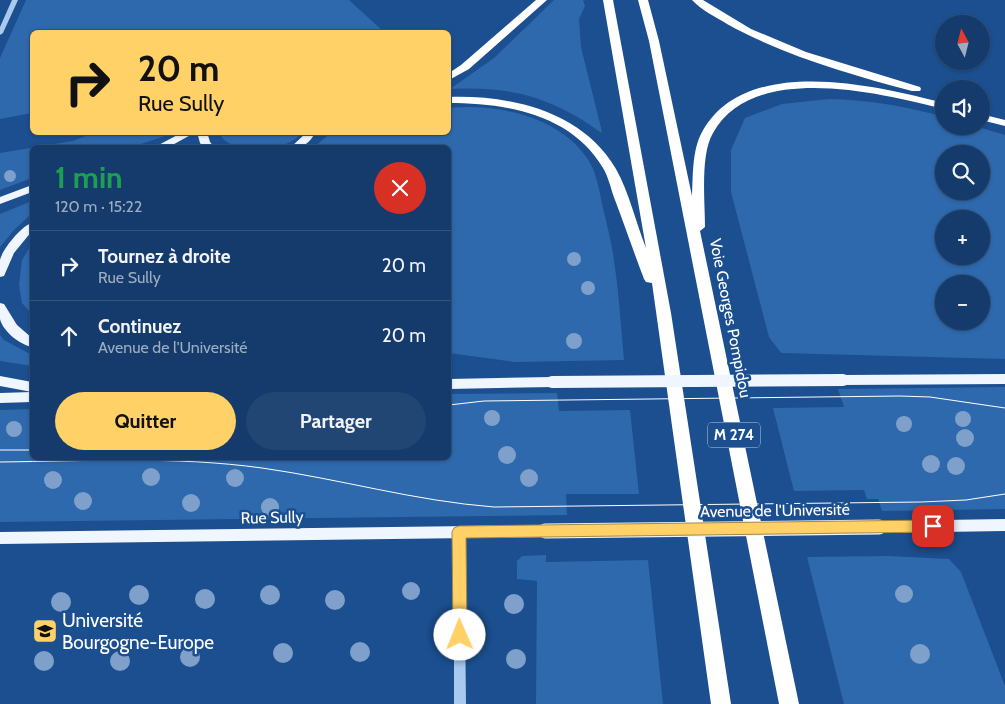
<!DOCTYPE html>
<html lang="fr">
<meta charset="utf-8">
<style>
body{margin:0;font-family:Cabin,sans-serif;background:#214673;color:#f1f3f6;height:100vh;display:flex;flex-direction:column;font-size:19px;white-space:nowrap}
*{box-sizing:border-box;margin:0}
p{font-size:16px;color:#9dadc1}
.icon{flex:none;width:28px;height:28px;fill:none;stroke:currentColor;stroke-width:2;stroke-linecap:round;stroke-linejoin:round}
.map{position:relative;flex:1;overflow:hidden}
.side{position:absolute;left:30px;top:145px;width:421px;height:315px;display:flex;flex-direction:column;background:#143b6b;border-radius:8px;box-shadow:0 1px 4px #0004,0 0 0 1px #33557e}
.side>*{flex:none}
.banner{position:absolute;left:30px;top:30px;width:421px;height:105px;border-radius:8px;box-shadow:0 1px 4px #0004,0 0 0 1px #33557e;background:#ffd166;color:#111;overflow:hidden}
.needle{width:32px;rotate:353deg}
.fabs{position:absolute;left:935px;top:15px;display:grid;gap:10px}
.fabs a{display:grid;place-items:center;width:55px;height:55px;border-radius:50%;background:#143b6b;box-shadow:0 1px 4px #0004,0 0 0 1px #33557e;font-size:25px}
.pin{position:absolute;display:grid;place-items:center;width:42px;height:42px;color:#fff;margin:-21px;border-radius:10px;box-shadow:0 2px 8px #0006}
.me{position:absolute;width:55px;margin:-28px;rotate:359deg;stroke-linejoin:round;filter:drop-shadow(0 0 4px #0008)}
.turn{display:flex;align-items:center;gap:18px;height:105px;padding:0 25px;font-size:22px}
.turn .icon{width:65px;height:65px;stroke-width:2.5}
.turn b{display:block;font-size:35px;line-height:42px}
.round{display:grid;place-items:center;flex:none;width:52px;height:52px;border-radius:26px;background:#214673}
.overview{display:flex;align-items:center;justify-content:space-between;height:85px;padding:0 25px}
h1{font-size:30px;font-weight:700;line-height:38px;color:#1e9e55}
.cta{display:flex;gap:10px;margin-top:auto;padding:10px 25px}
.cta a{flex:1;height:58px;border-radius:30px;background:#ffd166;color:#111;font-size:20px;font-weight:700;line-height:58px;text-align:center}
.cta a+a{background:#214673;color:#f1f3f6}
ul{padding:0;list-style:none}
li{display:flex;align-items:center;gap:15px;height:70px;padding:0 25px;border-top:1px solid #33557e}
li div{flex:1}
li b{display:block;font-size:19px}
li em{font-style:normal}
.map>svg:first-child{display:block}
.green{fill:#2e69ad;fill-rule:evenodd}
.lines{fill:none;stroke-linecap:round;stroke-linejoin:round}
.minor{fill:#a9c9ee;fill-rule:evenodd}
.major{fill:#f0f6ff;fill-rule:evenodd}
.highway{fill:#fff;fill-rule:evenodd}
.tram{stroke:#fff;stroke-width:1}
.major-bridge-far1{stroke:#f0f6ff;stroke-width:12}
.major-bridge{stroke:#f0f6ff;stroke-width:15}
.tree{fill:#7ea0ca}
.route{fill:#ffd166;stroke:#a68842}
.labels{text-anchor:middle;stroke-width:5;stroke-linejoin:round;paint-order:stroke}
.shield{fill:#1b4f8f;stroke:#bbcadd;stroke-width:1}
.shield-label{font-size:15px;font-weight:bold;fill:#fff}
.street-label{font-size:16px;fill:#fff;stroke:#1b4f8f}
.near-poi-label{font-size:19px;fill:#fff;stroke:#1b4f8f;text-anchor:start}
</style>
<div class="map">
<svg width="1005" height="704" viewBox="0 0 1005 704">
<rect width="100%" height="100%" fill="#1b4f8f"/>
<!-- green -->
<path class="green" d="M 26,0 L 349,0 L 384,32 L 32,32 L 32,113 L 0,119 L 0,58 Z
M 554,0 L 583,0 L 585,6 L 579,19 L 581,47 L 602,132 L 600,132 C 552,97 510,86 450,89 L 494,58 Z
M 829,99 C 869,100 905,106 944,117 L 944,126 L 975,126 L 1005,135 L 1005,359 L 781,353 L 769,337 L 731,192 L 731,150 L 745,118 L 782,104 ZM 944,154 L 981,154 L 981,191 L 944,191 ZM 944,219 L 981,219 L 981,256 L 944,256 ZM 944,284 L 981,284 L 981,321 L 944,321 Z
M 449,108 C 498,103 561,117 589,161 C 597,174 600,194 603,208 C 607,226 612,243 614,261 C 619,293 621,327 624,360 L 515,362 L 449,353 L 449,148 L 314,147 L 331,133 L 449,132 Z
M 96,132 L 174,133 L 132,147 L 32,148 L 32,178 L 0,190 L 0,153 L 73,141 Z
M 220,133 L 220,132 L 302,133 C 296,140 287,144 278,147 C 263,151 225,151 220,133 Z
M 32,201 L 32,213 L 14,230 L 0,247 L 0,214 Z
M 32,243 L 32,314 L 22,303 L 19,285 L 22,260 Z
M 0,335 L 4,340 L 32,355 L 32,366 L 0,361 Z
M 1005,387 L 1005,509 L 882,511 L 878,499 L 867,499 L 864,490 L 794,491 L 773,408 L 844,407 L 838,389 Z
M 557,393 L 559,411 L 630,410 L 639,494 L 566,494 L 567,515 L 0,522 L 0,410 L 32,409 L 32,458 L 449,458 L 449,394 Z
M 546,555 L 546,562 L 648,560 L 663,704 L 536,704 L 537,581 L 517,579 L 517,561 L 522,556 Z
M 889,556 L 949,559 L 961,572 L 1005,686 L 1005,704 L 844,704 L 807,557 Z"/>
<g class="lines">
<!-- minor -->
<path class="minor" d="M 12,0 L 18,0 L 3,33 L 0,35 L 0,27 Z
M 459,528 L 463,529 L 464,532 L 466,704 L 454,704 L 454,532 L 455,529 Z"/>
<!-- major -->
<path class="major" d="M 183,132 L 196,132 L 167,148 L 153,148 Z
M 197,132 L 207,132 L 210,142 L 215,148 L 204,148 L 200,143 Z
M 307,132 L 316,132 C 309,143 304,148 290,148 Z
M 32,185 L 32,192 L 0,204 L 0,197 Z
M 32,223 L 32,231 L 14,253 L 4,276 L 0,277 C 0,271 0,265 0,260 C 2,250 22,225 32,223 Z
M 0,303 L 4,304 L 17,325 L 32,338 L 32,347 C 21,345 3,332 0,319 C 0,314 0,308 0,303 Z
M 1005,374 L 1005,384 L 843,385 L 838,383 L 837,380 L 838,377 L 843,375 Z
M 0,376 L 32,382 L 32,392 L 0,386 Z
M 552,377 L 557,379 L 558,382 L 557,385 L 552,387 L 449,389 L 449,379 Z
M 32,392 L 32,402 L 0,403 L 0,393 Z
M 1005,519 L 1005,531 L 879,533 L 874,531 L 872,527 L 874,523 L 879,521 Z
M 545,525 L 550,527 L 552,531 L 550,535 L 545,537 L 0,544 L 0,532 Z"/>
<!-- highway -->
<path class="highway" d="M 536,0 L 547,0 L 469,69 L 449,80 L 449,73 L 461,65 Z
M 603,0 L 613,0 L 671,313 L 731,704 L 711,704 L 652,283 L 646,282 L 644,279 C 634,253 625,226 615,200 C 611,190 609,178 603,168 C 571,114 506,103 449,103 L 449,97 C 511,95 582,111 616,169 C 629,192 636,223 646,248 Z
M 638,0 L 648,0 L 659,41 L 692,196 C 693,176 692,150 702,132 C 745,54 874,85 944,103 L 944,109 C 880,93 753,61 713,133 C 700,155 705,201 705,227 L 700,231 L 799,704 L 779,704 L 649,41 Z
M 692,0 L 703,0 L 751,29 L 806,52 L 920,87 L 921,89 L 920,91 L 912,91 C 849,74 785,56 727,24 C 716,17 701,10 692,0 Z
M 981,114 L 1005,120 L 1005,126 L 981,120 Z"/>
<!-- tram -->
<path class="tram" d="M 449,405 L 484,401 L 900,396 L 930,397 L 1005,408
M 0,450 L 32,450
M 0,462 C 87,461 175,456 262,468 C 340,479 415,501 494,507 L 921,502 L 966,500 L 1005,494"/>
<!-- major-bridge-far1 -->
<path class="major-bridge-far1" d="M 552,382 L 843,380"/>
<!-- major-bridge -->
<path class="major-bridge" d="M 545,531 L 879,527"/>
</g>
<!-- trees -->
<g class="tree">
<circle cx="10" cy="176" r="6"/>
<circle cx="574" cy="259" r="7"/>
<circle cx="588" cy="288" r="7"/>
<circle cx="574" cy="341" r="8"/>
<circle cx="492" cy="418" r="8"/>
<circle cx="963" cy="419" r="8"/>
<circle cx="904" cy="424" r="8"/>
<circle cx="14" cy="429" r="8"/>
<circle cx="965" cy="438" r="9"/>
<circle cx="507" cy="455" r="9"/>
<circle cx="931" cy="464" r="9"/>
<circle cx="956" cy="466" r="9"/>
<circle cx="151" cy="477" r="9"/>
<circle cx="235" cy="478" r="9"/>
<circle cx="529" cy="478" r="9"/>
<circle cx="53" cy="480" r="9"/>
<circle cx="83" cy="501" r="9"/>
<circle cx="191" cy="503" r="9"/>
<circle cx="270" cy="507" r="9"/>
<circle cx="411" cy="591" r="9"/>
<circle cx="139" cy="595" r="10"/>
<circle cx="270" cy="595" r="10"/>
<circle cx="904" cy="594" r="9"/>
<circle cx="205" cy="599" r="10"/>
<circle cx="335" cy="600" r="10"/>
<circle cx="61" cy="602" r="10"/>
<circle cx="514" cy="604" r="10"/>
<circle cx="360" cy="652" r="10"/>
<circle cx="283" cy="653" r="10"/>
<circle cx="920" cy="654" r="10"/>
<circle cx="190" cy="657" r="10"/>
<circle cx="516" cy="659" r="10"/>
<circle cx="44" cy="661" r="10"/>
<circle cx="120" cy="661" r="10"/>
</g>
<!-- route -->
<path class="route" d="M 933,520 L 938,522 L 940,526 L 938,530 L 933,532 L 466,538 L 467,635 L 465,640 L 460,642 L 455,640 L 453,635 L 452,532 L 454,528 L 459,526 Z"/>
<!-- icons -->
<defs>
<symbol id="university-square" viewBox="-11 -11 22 22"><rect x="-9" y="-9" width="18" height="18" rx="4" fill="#ffd166" stroke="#1b4f8f"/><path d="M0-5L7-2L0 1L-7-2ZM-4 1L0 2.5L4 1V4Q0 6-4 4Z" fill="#111"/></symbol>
</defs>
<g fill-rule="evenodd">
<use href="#university-square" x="31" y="617" width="28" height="28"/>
</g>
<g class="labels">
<!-- shield labels -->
<rect class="shield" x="708" y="422.5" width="52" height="25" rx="4"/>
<g class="shield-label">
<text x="734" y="440">M 274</text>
</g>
<!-- street labels -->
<g class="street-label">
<text transform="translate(731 318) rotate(79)" y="6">Voie Georges Pompidou</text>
<text transform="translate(775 510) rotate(-1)" y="6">Avenue de l'Université</text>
<text transform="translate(272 517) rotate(-1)" y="6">Rue Sully</text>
</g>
<!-- near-poi labels -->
<g class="near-poi-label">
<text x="62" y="627">Université<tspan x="62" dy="22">Bourgogne-Europe</tspan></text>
</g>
</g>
</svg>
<div class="fabs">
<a><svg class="needle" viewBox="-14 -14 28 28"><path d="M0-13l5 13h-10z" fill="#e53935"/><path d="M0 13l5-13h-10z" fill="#9dadc1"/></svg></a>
<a><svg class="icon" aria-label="sound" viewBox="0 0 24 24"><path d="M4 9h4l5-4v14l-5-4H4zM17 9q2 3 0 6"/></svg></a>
<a><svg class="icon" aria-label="search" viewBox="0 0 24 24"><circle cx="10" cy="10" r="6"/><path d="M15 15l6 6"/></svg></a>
<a>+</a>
<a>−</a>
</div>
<div class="pin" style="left:933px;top:526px;background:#d93025"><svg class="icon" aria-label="arrive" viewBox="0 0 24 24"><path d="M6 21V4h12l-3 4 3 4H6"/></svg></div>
<svg class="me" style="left:460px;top:635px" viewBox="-20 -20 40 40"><circle r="19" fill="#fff"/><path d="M0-13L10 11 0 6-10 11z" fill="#ffd166"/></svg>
<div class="banner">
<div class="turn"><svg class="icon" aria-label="right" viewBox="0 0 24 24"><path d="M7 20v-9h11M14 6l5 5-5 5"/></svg><div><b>20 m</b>Rue Sully</div></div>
</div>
<section class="side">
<div class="overview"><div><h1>1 min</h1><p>120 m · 15:22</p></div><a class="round" style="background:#d93025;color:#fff"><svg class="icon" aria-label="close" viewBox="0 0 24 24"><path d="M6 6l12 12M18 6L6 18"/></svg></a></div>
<ul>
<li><svg class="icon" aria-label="right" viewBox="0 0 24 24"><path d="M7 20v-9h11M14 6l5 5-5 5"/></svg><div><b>Tournez à droite</b><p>Rue Sully</p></div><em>20 m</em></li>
<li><svg class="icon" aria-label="ahead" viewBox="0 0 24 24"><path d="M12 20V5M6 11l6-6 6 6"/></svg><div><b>Continuez</b><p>Avenue de l'Université</p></div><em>20 m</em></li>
</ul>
<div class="cta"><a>Quitter</a><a>Partager</a></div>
</section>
</div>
